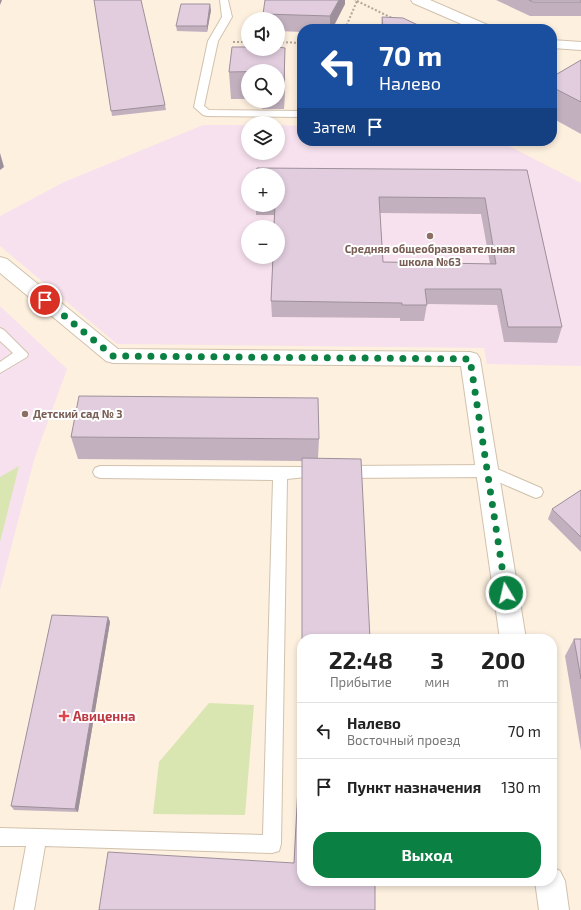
<!DOCTYPE html>
<html lang="ru">
<meta charset="utf-8">
<style>
body{margin:0;font-family:"Exo 2",sans-serif;background:#f2f2f2;color:#222;height:100vh;display:flex;flex-direction:column;font-size:15px;white-space:nowrap}
*{box-sizing:border-box;margin:0}
p{font-size:13px;color:#767676}
.icon{flex:none;width:22px;height:22px;fill:none;stroke:currentColor;stroke-width:2;stroke-linecap:round;stroke-linejoin:round}
.map{position:relative;flex:1;overflow:hidden}
.details{position:absolute;left:297px;top:634px;width:260px;height:252px;display:flex;flex-direction:column;background:#fff;border-radius:16px;box-shadow:0 2px 6px #0003}
.details>*{flex:none}
.top-card{position:absolute;left:297px;top:24px;width:260px;height:122px;border-radius:16px;box-shadow:0 2px 6px #0003;background:#1a4fa0;color:#fff;overflow:hidden}
.fabs{position:absolute;left:241px;top:12px;display:grid;gap:8px}
.fabs a{display:grid;place-items:center;width:44px;height:44px;border-radius:50%;background:#fff;box-shadow:0 2px 6px #0003;font-size:20px}
.pin{position:absolute;display:grid;place-items:center;width:34px;height:34px;color:#fff;margin:-17px;border:2px solid #fff;border-radius:50%;box-shadow:0 1px 4px #0007}
.me{position:absolute;width:44px;margin:-22px;rotate:351deg;stroke-linejoin:round;filter:drop-shadow(0 0 3px #0008)}
.turn{display:flex;align-items:center;gap:14px;height:84px;padding:0 16px;font-size:18px}
.turn .icon{width:52px;height:52px;stroke-width:2.5}
.turn b{display:block;font-size:28px;line-height:34px}
.then{display:flex;align-items:center;height:38px;padding:0 16px;background:#0003;gap:8px;font-size:15px}
.eta{display:flex;justify-content:space-evenly;align-items:center;height:68px;text-align:center}
.eta b{font-size:24px;font-weight:700;line-height:28px}
.primary-button{display:flex;gap:8px;margin-top:auto;padding:8px 16px}
.primary-button a{flex:1;height:46px;border-radius:16px;background:#0b8043;color:#fff;font-size:16px;font-weight:700;line-height:46px;text-align:center}
ul{padding:0;list-style:none}
li{display:flex;align-items:center;gap:12px;height:56px;padding:0 16px;border-top:1px solid #e0e0e0}
li div{flex:1}
li b{display:block;font-size:15px}
li em{font-style:normal}
.map>svg:first-child{display:block}
.education{fill:#f7e1ee;fill-rule:evenodd}
.green{fill:#dae6b1}
.lines{fill:none;stroke-linecap:round;stroke-linejoin:round}
.service-casing{stroke:#d1c2ad;stroke-width:2}
.minor-casing{stroke:#d1c2ad;stroke-width:2}
.tertiary-casing{stroke:#d1c2ad;stroke-width:2}
.path{stroke:#b1a799;stroke-width:2;stroke-dasharray:2 2;stroke-linecap:butt}
.service{fill:#fff;fill-rule:evenodd}
.minor{fill:#fff;fill-rule:evenodd}
.tertiary{fill:#fff;fill-rule:evenodd}
.wall{fill:#c2b0bf;fill-rule:evenodd}
.shaded-wall{fill:#9e909b}
.building{fill:#e1cdde;stroke:#9e909b;fill-rule:evenodd}
.route{stroke:#0b8043;stroke-width:7;stroke-dasharray:0 12.6}
.education-dot{fill:#8d6e63;stroke:#fff;stroke-width:1.5}
.health-dot{fill:#e0444e;stroke:#fff;stroke-width:1.5}
.labels{text-anchor:middle;stroke-width:4;stroke-linejoin:round;paint-order:stroke}
.education-label{font-size:11px;font-weight:bold;fill:#785e54;stroke:#fff}
.near-health-label{font-size:13px;font-weight:bold;fill:#be3a42;stroke:#fff;text-anchor:start}
</style>
<div class="map">
<svg width="581" height="910" viewBox="0 0 581 910">
<rect width="100%" height="100%" fill="#fdf0df"/>
<!-- education -->
<path class="education" d="M 203,125 L 248,125 L 248,153 L 278,153 L 278,125 L 302,126 L 302,141 L 499,141 L 581,183 L 581,366 L 487,364 L 484,348 L 117,344 L 0,246 L 0,216 L 64,182 ZM 248,175 L 278,175 L 278,205 L 248,205 ZM 248,227 L 278,227 L 278,257 L 248,257 Z
M 0,306 L 67,369 L 34,460 L 0,590 Z"/>
<!-- green -->
<path class="green" d="M 19,466 L 0,542 L 0,477 Z
M 209,703 L 254,705 L 245,815 L 153,814 L 159,762 Z"/>
<g class="lines">
<defs>
<path id="service" d="M 220,0 L 228,0 L 232,17 L 218,41 L 204,106 L 209,110 L 302,111 L 302,117 L 207,116 L 203,115 L 194,107 L 208,41 L 222,17 Z
M 0,328 L 4,330 L 28,354 L 27,357 L 0,373 L 0,362 L 13,353 L 0,341 Z
M 488,465 L 541,488 L 543,492 L 541,496 L 536,498 L 531,496 L 487,477 L 343,478 L 338,476 L 336,472 L 338,468 L 343,466 Z
M 100,466 L 301,467 L 306,469 L 308,473 L 306,477 L 287,479 L 281,844 L 279,851 L 272,853 L 45,846 L 34,910 L 14,910 L 26,846 L 0,846 L 0,828 L 263,835 L 273,480 L 100,478 L 95,476 L 93,472 L 95,468 Z"/>
<path id="minor" d="M 0,257 L 7,259 L 118,349 L 470,352 L 477,354 L 480,359 L 526,639 L 500,639 L 461,366 L 113,363 L 106,361 L 0,273 Z
M 552,867 L 560,871 L 565,881 L 569,910 L 539,910 L 535,881 L 552,881 Z"/>
<path id="tertiary" d="M 411,0 L 430,0 L 490,26 L 492,29 L 473,29 L 413,3 Z
M 552,40 L 581,42 L 581,50 L 552,48 Z"/>
</defs>
<!-- service casing -->
<use href="#service" class="service-casing"/>
<!-- minor casing -->
<use href="#minor" class="minor-casing"/>
<!-- tertiary casing -->
<use href="#tertiary" class="tertiary-casing"/>
<!-- path -->
<path class="path" d="M 357,1 L 392,18
M 345,29 L 357,1 L 355,0
M 233,42 L 248,42
M 278,42 L 302,43"/>
<!-- service -->
<use href="#service" class="service"/>
<!-- minor -->
<use href="#minor" class="minor"/>
<!-- tertiary -->
<use href="#tertiary" class="tertiary"/>
</g>
<!-- wall -->
<path class="wall" d="M 94,0 L 165,105 L 166,110 L 112,116 Z
M 265,0 L 345,0 L 345,4 L 333,28 L 381,28 L 382,17 L 420,29 L 302,29 L 302,32 L 278,31 L 278,19 L 264,19 Z
M 496,0 L 581,0 L 581,16 L 530,16 Z
M 211,10 L 207,32 L 177,31 L 176,26 Z
M 232,47 L 248,47 L 248,49 L 278,49 L 278,47 L 285,48 L 285,75 L 284,109 L 262,109 L 262,101 L 278,101 L 278,71 L 248,71 L 248,99 L 231,99 L 229,72 Z
M 581,60 L 581,134 L 552,118 L 552,77 Z
M 527,170 L 562,327 L 557,343 L 504,342 L 497,305 L 427,304 L 424,321 L 400,321 L 400,318 L 272,317 L 271,301 L 274,215 L 256,215 L 256,205 L 278,205 ZM 380,213 L 481,214 L 490,264 L 383,262 Z
M 71,437 L 319,439 L 318,458 L 302,639 L 302,881 L 294,863 L 302,714 L 302,461 L 78,459 Z
M 581,490 L 581,552 L 548,519 L 552,509 Z
M 108,617 L 110,622 L 78,812 L 14,810 L 11,806 Z
M 574,639 L 581,639 L 581,751 L 565,656 Z"/>
<!-- shaded-wall -->
<path class="shaded-wall" d="M 0,0 L 2,0 L 0,5 Z
M 339,0 L 345,0 L 345,4 L 332,29 L 330,29 L 330,16 Z
M 210,4 L 211,10 L 207,32 L 207,26 Z
M 285,48 L 285,75 L 284,109 L 284,82 Z
M 0,153 L 4,167 L 0,170 Z
M 108,617 L 110,622 L 78,812 L 75,809 Z"/>
<!-- building -->
<path class="building" d="M 94,0 L 141,0 L 165,105 L 111,111 Z
M 265,0 L 339,0 L 330,16 L 263,14 Z
M 529,0 L 581,0 L 581,2 L 533,2 Z
M 181,4 L 210,4 L 207,26 L 176,26 Z
M 382,17 L 403,18 L 420,26 L 420,29 L 330,29 L 330,28 L 383,28 Z
M 232,47 L 248,47 L 248,49 L 278,49 L 278,47 L 285,48 L 284,82 L 278,82 L 278,71 L 229,72 Z
M 581,60 L 581,102 L 552,87 L 552,77 Z
M 257,168 L 527,170 L 562,327 L 508,327 L 501,289 L 425,289 L 427,305 L 402,305 L 402,303 L 271,301 L 273,257 L 278,257 L 278,227 L 274,227 L 275,205 L 278,205 L 278,175 L 257,175 ZM 379,197 L 485,198 L 496,264 L 383,262 Z
M 79,396 L 318,398 L 319,439 L 71,437 Z
M 302,458 L 361,459 L 370,639 L 302,639 Z
M 581,490 L 581,537 L 552,509 Z
M 52,615 L 108,617 L 75,809 L 11,806 Z
M 574,639 L 581,639 L 581,679 Z
M 302,711 L 302,881 L 375,881 L 375,910 L 99,910 L 108,852 L 294,863 Z"/>
<g class="lines">
<!-- route -->
<path class="route" d="M 45,300 L 113,356 L 470,359 L 506,593"/>
</g>
<!-- markers -->
<g class="education-dot">
<circle cx="430" cy="236" r="4"/>
<circle cx="25" cy="414" r="4"/>
</g>
<path class="health-dot" d="M62 710h4v4h4v4h-4v4h-4v-4h-4v-4h4z"/>
<g class="labels">
<!-- education labels -->
<g class="education-label">
<text x="430" y="253">Средняя общеобразовательная<tspan x="430" dy="13">школа №63</tspan></text>
<text x="33" y="418" text-anchor="start">Детский сад № 3</text>
</g>
<!-- near-health labels -->
<g class="near-health-label">
<text x="73" y="721">Авиценна</text>
</g>
</g>
</svg>
<div class="fabs">
<a><svg class="icon" aria-label="sound" viewBox="0 0 24 24"><path d="M4 9h4l5-4v14l-5-4H4zM17 9q2 3 0 6"/></svg></a>
<a><svg class="icon" aria-label="search" viewBox="0 0 24 24"><circle cx="10" cy="10" r="6"/><path d="M15 15l6 6"/></svg></a>
<a><svg class="icon" aria-label="layers" viewBox="0 0 24 24"><path d="M12 4l9 5-9 5-9-5zM3 14l9 5 9-5"/></svg></a>
<a>+</a>
<a>−</a>
</div>
<div class="pin" style="left:45px;top:300px;background:#d93025"><svg class="icon" aria-label="arrive" viewBox="0 0 24 24"><path d="M6 21V4h12l-3 4 3 4H6"/></svg></div>
<svg class="me" style="left:506px;top:593px" viewBox="-20 -20 40 40"><circle r="17" fill="#0b8043" stroke="#fff" stroke-width="3"/><path d="M0-11L8 9 0 5-8 9z" fill="#fff"/></svg>
<div class="top-card">
<div class="turn"><svg class="icon" aria-label="left" viewBox="0 0 24 24"><path d="M17 20v-9H6M10 6l-5 5 5 5"/></svg><div><b>70 m</b>Налево</div></div>
<div class="then">Затем<svg class="icon" aria-label="arrive" viewBox="0 0 24 24"><path d="M6 21V4h12l-3 4 3 4H6"/></svg></div>
</div>
<section class="details">
<div class="eta">
<div><b>22:48</b><p>Прибытие</p></div>
<div><b>3</b><p>мин</p></div>
<div><b>200</b><p>m</p></div>
</div>
<ul>
<li><svg class="icon" aria-label="left" viewBox="0 0 24 24"><path d="M17 20v-9H6M10 6l-5 5 5 5"/></svg><div><b>Налево</b><p>Восточный проезд</p></div><em>70 m</em></li>
<li><svg class="icon" aria-label="arrive" viewBox="0 0 24 24"><path d="M6 21V4h12l-3 4 3 4H6"/></svg><div><b>Пункт назначения</b></div><em>130 m</em></li>
</ul>
<div class="primary-button"><a>Выход</a></div>
</section>
</div>
